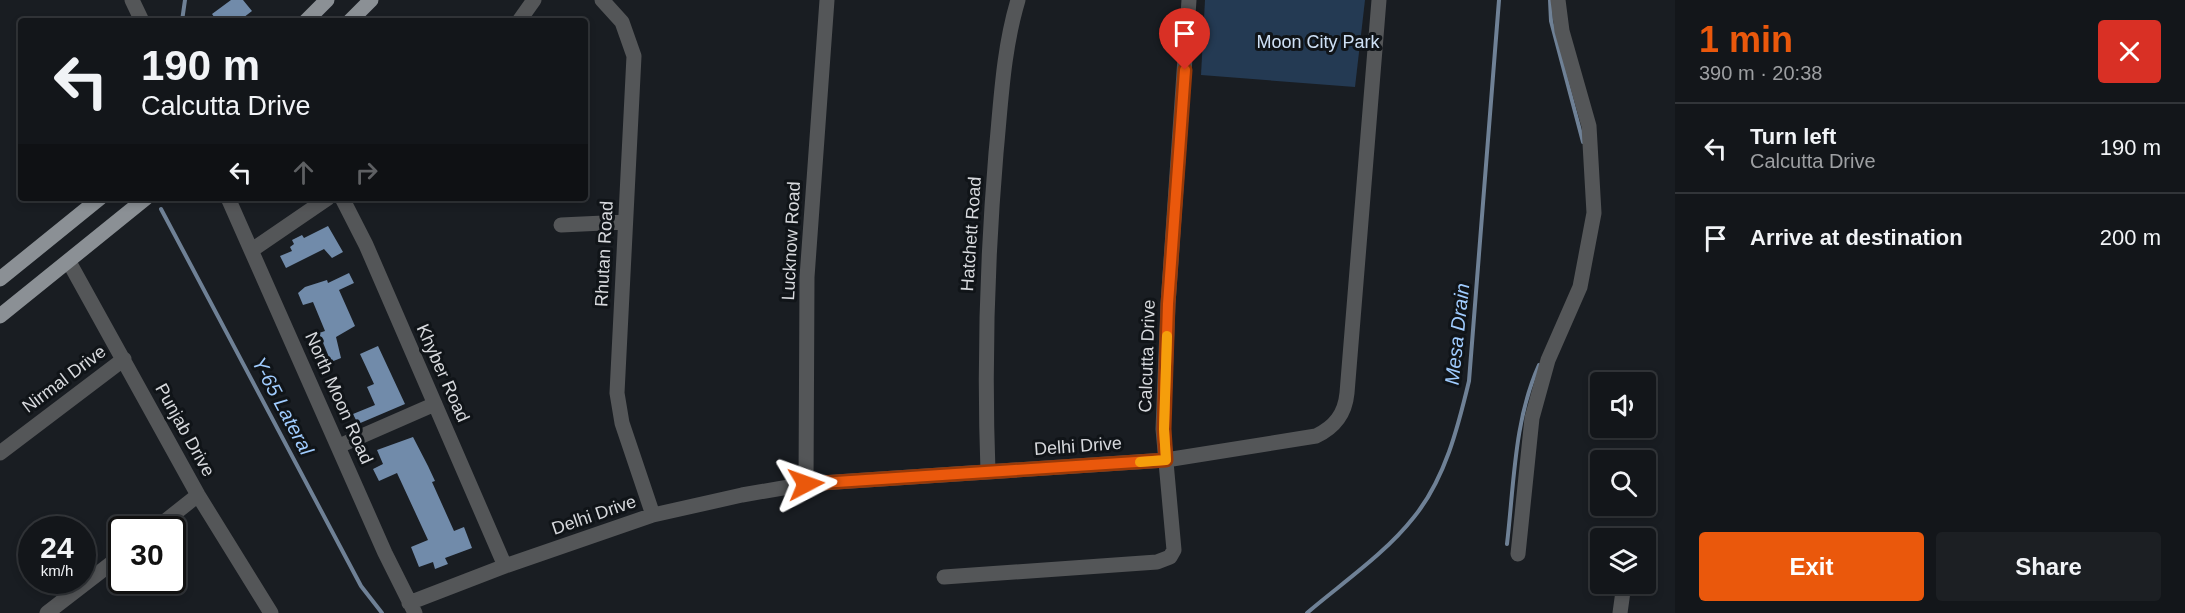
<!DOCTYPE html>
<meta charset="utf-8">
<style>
body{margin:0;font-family:Helvetica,sans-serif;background:#1c1f23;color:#f1f3f6;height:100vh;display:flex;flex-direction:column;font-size:22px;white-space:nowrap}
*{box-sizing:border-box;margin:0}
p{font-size:20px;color:#9d9fa2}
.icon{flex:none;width:33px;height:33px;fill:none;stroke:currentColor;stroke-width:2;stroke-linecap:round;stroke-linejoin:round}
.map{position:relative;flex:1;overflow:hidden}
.panel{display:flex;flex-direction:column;background:#13161a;width:510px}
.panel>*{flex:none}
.banner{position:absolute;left:18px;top:18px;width:570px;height:183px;border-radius:6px;box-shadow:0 3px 9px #0003,0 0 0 2px #323539;background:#13161a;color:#f1f3f6;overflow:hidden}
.fabs{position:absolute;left:1590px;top:372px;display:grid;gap:12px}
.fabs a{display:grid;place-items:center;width:66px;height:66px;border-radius:6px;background:#13161a;box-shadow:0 3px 9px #0003,0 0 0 2px #323539;font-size:30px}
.speed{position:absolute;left:18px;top:516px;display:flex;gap:12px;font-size:30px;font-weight:700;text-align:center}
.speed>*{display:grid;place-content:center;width:78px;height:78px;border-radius:50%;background:#13161a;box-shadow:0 3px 9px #0003,0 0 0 2px #323539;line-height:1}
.speed small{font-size:15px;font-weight:400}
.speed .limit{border:3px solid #111;border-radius:9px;background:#fff;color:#111}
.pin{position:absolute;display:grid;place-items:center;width:51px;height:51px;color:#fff;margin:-62px -26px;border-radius:50% 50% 50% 0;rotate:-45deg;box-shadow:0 0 6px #0007}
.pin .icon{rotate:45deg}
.me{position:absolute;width:66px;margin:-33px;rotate:86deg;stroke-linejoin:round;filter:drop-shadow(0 0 4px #0008)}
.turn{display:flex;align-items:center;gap:21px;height:126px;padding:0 24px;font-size:27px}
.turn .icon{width:78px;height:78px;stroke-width:2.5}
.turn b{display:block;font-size:42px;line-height:51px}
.lanes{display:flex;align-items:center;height:57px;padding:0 24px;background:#0003;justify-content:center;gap:30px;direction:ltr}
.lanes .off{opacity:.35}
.round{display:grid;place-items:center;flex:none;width:63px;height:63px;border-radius:6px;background:#1c1f23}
.headline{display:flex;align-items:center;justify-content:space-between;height:102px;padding:0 24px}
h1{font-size:36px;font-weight:700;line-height:45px;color:#ea580c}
.action{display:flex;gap:12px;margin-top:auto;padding:12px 24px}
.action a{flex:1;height:69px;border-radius:6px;background:#ea580c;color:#fff;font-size:24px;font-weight:700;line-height:69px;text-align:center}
.action a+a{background:#1c1f23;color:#f1f3f6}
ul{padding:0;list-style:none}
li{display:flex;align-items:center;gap:18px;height:90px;padding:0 24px;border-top:2px solid #323539}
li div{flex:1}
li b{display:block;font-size:22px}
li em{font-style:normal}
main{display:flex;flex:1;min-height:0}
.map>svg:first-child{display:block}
.green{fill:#243a53}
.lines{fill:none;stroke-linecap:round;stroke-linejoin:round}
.stream{stroke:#6f8196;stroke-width:4}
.building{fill:#718baa}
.minor{stroke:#545658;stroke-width:15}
.major{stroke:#8b9095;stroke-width:15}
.route-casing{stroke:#983908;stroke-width:15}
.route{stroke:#ea580c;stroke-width:10}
.slow{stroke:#f59e0b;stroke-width:10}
.labels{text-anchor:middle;stroke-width:6;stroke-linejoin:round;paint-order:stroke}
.park-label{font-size:18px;fill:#cfe1f6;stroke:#101418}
.street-label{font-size:18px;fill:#d7d9dd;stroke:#101418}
.water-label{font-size:20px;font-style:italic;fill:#a0ccff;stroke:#101418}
</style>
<main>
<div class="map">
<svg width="1675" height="613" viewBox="0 0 1675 613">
<rect width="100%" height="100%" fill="#191d22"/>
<!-- green -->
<path class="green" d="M 1205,0 L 1365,0 L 1355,87 L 1201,75 Z"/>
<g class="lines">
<!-- stream -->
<path class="stream" d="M 1550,0 L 1551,21 L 1583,142
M 182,21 L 185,0
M 161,209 L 361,586 L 382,613
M 1507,544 C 1514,485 1514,420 1539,365
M 1307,613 C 1342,583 1385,554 1414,517 C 1445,479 1458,427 1469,381 L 1499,0"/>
</g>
<!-- building -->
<path class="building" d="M 231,0 L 243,0 L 252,11 L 239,21 L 217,21 L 212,14 Z
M 328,226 L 343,252 L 332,258 L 324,249 L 286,268 L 280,256 L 292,251 L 290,247 L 294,244 L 292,240 L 302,235 L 304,238 Z
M 349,273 L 354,283 L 339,290 L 355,326 L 336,337 L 341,358 L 331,362 L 319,333 L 325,331 L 313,302 L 303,305 L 298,293 L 305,287 L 327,280 L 328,283 Z
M 378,346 L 405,404 L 358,424 L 353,414 L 375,405 L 367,387 L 374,384 L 360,354 Z
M 413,437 L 428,466 L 435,481 L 432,482 L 454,531 L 464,527 L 472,548 L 445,558 L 448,564 L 435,569 L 433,562 L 419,567 L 411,547 L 428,540 L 397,473 L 379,481 L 373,469 L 383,464 L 377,450 Z"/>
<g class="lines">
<!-- minor -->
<path class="minor" d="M 132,0 L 142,21
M 602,0 L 622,22 L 634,56 L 617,393 L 622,423 L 653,515
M 519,21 L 534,0
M 228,198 L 385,553 L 415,613
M 342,198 L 366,245 L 505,566
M 561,225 L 625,222
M 252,250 L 328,198
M 69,262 L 198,495 L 271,613
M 339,446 L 435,404
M 0,453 L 124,359
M 988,472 C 984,365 987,260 996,153 C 1001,102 1003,50 1018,0
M 806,484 L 807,277 L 827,0
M 154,530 L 198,495
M 1518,554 L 1532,418 L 1548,360 L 1580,287 L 1594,213 L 1589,126 L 1562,31 L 1558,0
M 944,577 L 1157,562 L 1170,557 L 1174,550 L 1163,429 L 1168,304 L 1189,0
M 409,603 L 505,566 L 653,515 L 742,495 L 806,484 L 1166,460 L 1316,436 C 1335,427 1345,414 1347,393 L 1379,0
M 47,613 L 122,555
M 1620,613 L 1624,584"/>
<!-- major -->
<path class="major" d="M 306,21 L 327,0
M 350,21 L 371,0
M 0,279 L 100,198
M 0,316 L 146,198"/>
</g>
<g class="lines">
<defs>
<path id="route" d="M 806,484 L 1166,460 L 1164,429 L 1168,304 L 1185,70"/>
</defs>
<!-- route casing -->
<use href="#route" class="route-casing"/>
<!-- route -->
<use href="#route" class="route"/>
<!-- slow -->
<path class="slow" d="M 1140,462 L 1166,460 L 1164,429 L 1167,336"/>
</g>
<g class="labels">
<!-- park labels -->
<g class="park-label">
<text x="1318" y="48">Moon City Park</text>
</g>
<!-- street labels -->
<g class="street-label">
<text transform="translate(971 234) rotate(-86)" y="6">Hatchett Road</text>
<text transform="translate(791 241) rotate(-87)" y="6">Lucknow Road</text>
<text transform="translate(604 254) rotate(-87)" y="6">Rhutan Road</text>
<text transform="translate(1147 356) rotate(-88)" y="6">Calcutta Drive</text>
<text transform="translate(443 373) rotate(66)" y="6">Khyber Road</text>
<text transform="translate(64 379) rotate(-37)" y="6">Nirmal Drive</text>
<text transform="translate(339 398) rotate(66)" y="6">North Moon Road</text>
<text transform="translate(185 430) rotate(61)" y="6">Punjab Drive</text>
<text transform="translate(1078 446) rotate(-4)" y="6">Delhi Drive</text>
<text transform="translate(594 515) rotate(-19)" y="6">Delhi Drive</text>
</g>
<!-- water labels -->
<g class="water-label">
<text transform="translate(1457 334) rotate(-84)" y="7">Mesa Drain</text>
<text transform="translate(283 406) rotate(62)" y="7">Y-65 Lateral</text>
</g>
</g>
</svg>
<div class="fabs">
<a><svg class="icon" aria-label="sound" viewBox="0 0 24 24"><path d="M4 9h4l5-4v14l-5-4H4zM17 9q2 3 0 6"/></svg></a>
<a><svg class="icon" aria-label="search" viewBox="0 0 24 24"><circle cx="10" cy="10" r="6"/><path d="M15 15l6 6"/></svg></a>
<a><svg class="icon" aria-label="layers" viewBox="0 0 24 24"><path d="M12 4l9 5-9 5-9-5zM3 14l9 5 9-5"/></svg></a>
</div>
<div class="speed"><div>24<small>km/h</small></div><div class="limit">30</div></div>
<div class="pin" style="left:1185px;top:70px;background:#d93025"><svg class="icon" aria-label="arrive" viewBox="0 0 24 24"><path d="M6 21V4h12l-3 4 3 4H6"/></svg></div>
<svg class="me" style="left:806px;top:484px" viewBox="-20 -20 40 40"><path d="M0-17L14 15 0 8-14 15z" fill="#ea580c" stroke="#fff" stroke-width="4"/></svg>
<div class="banner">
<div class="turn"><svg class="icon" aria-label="left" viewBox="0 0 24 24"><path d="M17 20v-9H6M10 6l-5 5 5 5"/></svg><div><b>190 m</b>Calcutta Drive</div></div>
<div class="lanes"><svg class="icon" aria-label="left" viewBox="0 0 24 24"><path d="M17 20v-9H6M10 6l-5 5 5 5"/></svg><svg class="icon off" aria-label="ahead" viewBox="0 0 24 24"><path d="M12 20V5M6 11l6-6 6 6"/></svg><svg class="icon off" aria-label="right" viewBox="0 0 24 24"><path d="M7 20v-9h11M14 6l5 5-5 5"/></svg></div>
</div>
</div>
<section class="panel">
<div class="headline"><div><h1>1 min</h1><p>390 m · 20:38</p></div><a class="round" style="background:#d93025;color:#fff"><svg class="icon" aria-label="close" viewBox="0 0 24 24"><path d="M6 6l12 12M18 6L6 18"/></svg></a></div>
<ul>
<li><svg class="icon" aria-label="left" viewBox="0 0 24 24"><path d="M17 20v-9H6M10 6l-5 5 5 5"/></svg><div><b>Turn left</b><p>Calcutta Drive</p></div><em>190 m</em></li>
<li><svg class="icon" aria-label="arrive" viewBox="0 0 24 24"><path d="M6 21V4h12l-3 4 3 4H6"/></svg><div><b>Arrive at destination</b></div><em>200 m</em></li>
</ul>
<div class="action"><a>Exit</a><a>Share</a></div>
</section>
</main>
